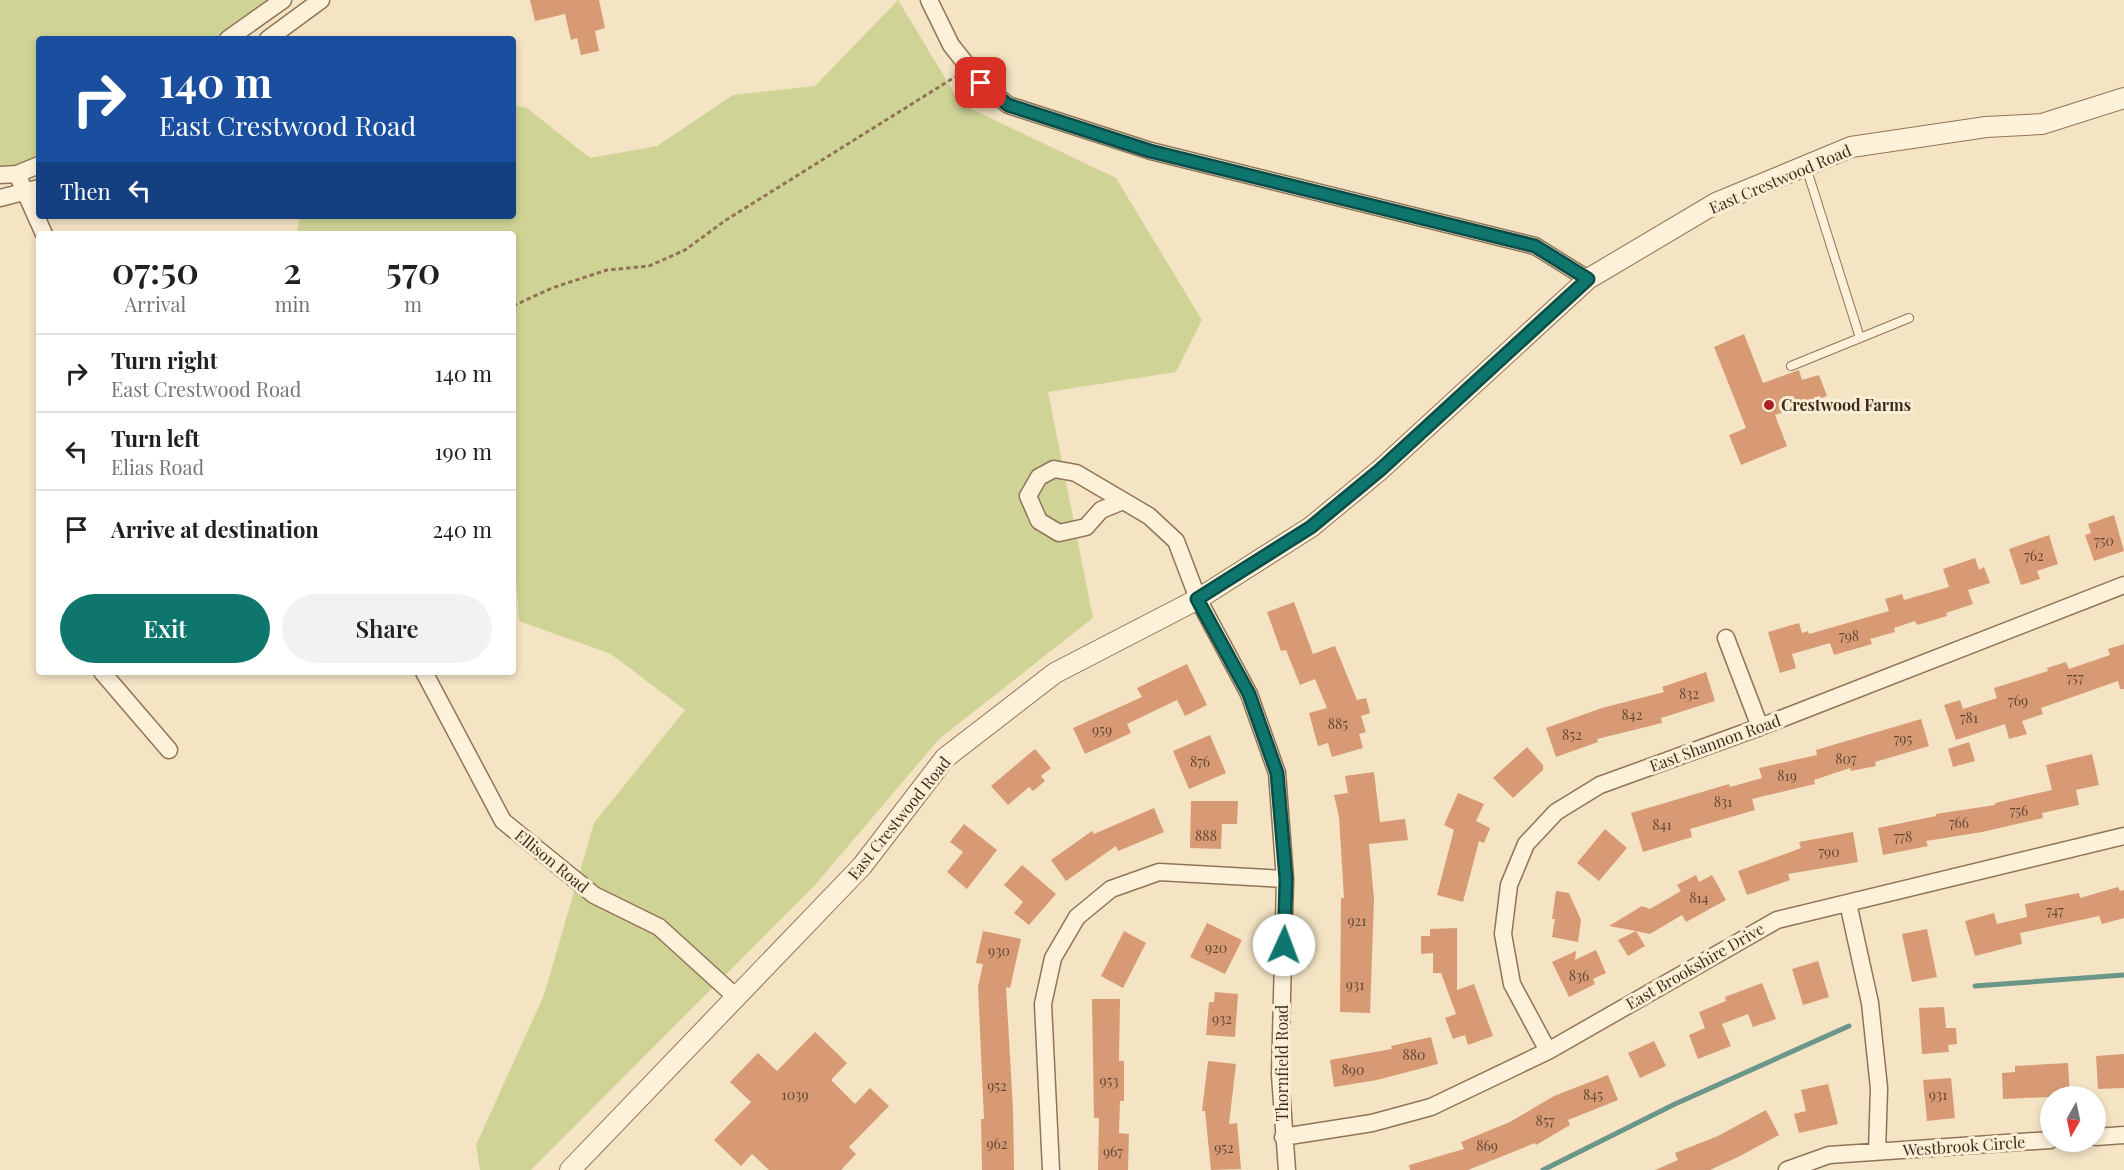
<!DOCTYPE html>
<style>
body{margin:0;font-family:"Playfair Display",serif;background:#f2f2f2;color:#202124;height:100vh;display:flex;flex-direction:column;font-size:22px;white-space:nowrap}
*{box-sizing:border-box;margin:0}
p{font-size:20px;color:#757577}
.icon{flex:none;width:33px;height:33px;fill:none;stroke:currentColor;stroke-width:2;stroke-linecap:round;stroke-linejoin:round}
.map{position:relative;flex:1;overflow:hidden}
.sheet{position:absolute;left:36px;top:231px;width:480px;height:444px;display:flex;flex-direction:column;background:#fff;border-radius:6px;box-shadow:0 3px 9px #0003}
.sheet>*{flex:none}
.guide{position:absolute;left:36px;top:36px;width:480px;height:183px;border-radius:6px;box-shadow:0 3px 9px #0003;background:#1a4fa0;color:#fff;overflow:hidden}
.needle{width:39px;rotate:189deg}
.controls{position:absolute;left:2040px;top:1086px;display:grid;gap:12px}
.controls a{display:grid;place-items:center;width:66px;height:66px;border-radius:50%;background:#fff;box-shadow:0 3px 9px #0003;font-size:30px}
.pin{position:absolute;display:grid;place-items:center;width:51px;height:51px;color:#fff;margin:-26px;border-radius:12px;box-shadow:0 3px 9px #0006}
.me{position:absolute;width:66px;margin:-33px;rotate:2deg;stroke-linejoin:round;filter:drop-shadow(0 0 4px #0008)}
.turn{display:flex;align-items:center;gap:21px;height:126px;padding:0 24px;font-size:27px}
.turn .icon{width:78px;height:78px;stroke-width:2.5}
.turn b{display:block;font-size:42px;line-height:51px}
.then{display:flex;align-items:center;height:57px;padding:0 24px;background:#0003;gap:12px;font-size:22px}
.eta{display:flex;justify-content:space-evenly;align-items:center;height:102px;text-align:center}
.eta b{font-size:36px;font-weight:600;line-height:42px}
.cta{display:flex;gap:12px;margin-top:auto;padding:12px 24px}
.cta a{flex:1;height:69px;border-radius:36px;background:#0f766e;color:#fff;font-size:24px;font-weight:600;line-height:69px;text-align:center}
.cta a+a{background:#f2f2f2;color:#202124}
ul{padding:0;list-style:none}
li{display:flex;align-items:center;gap:18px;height:78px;padding:0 24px;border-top:2px solid #e0e0e0}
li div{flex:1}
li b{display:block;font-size:22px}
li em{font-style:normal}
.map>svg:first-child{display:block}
.green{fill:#cfd496}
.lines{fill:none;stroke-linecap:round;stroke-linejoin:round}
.stream{stroke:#6b968a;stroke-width:5}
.building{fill:#d79a75}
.service-casing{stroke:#917457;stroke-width:10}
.minor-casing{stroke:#917457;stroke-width:19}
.tertiary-casing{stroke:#917457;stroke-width:22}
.path{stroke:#917457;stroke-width:3;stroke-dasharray:4.5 3;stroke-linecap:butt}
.service{stroke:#fdf1d9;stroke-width:8}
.minor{stroke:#fdf1d9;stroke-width:16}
.tertiary{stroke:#fdf1d9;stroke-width:20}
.route-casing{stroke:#0a4d48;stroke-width:15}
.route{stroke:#0f766e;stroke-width:10}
.poi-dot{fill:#a91f25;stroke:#faeed5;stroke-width:2}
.labels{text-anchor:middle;stroke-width:6;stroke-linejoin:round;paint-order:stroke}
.number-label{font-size:14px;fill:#654833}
.street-label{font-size:16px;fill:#3f2c1d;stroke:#faeed5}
.poi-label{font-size:16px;font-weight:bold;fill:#3f2c1d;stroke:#faeed5;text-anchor:start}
</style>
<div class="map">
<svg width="2124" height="1170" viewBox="0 0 2124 1170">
<rect width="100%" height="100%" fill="#f4e4c4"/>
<!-- green -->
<path class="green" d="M 0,0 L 274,0 L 219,39 L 39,39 L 39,158 L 0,169 Z
M 898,0 L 961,104 L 1116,178 L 1202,320 L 1176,372 L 1048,392 L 1093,618 L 939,739 L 816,884 L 531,1170 L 480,1170 L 476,1145 L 544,995 L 594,823 L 685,710 L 611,654 L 519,621 L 513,534 L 513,234 L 297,234 L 300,216 L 513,216 L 513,105 L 527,108 L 590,158 L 657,146 L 733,95 L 815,86 Z"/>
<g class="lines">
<!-- stream -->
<path class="stream" d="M 1975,986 L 2124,975
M 1543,1170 L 1675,1104 L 1849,1026"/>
</g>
<!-- building -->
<path class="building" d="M 530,0 L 599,0 L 605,28 L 595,31 L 599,51 L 581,55 L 577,38 L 571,40 L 565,14 L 535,21 Z
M 1744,334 L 1763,383 L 1799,370 L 1802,380 L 1819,375 L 1827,396 L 1775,415 L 1787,446 L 1741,465 L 1729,435 L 1746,428 L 1714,347 Z
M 2114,515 L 2124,551 L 2094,561 L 2085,535 L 2091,533 L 2088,524 Z
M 2049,535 L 2058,564 L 2037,571 L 2040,579 L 2021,585 L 2009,549 Z
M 1975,558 L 1979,570 L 1984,567 L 1990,583 L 1968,590 L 1973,604 L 1946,613 L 1947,616 L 1917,625 L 1915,621 L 1894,628 L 1895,632 L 1870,639 L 1872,644 L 1834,655 L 1830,643 L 1792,654 L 1796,668 L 1780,673 L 1768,632 L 1799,623 L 1802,633 L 1808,631 L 1809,634 L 1889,611 L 1885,599 L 1902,594 L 1904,600 L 1949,587 L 1943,569 Z
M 1294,602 L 1313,654 L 1335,646 L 1357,700 L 1366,698 L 1370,713 L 1361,716 L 1366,732 L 1359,734 L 1363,748 L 1332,757 L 1328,743 L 1318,746 L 1309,713 L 1327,708 L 1315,679 L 1300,685 L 1286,650 L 1281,651 L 1267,612 Z
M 2124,644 L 2124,689 L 2120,689 L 2118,681 L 2041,708 L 2043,714 L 2022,721 L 2027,734 L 2009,739 L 2005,724 L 1956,740 L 1944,705 L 1960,700 L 1963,709 L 1997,698 L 1994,688 L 2048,671 L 2047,668 L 2066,662 L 2069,669 L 2110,655 L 2108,649 Z
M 1187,664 L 1207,705 L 1185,716 L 1177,700 L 1127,724 L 1131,733 L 1085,754 L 1073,728 L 1142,697 L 1137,688 Z
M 1706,672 L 1715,701 L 1661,718 L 1662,723 L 1597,739 L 1598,742 L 1556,757 L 1546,728 L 1602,708 L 1664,692 L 1662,687 Z
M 1921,719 L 1929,746 L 1875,762 L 1876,766 L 1851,771 L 1850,768 L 1814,780 L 1815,784 L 1752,799 L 1755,810 L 1690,829 L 1692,837 L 1643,852 L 1631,813 L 1729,784 L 1730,787 L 1762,778 L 1759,768 L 1817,755 L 1816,750 Z
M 1210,735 L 1226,773 L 1189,789 L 1173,751 Z
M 1969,742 L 1975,761 L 1953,767 L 1948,749 Z
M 1527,747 L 1543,765 L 1543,770 L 1513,798 L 1493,778 Z
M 1035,749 L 1051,768 L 1041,776 L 1045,781 L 1033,791 L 1029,787 L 1008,805 L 991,786 Z
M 2092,754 L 2099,785 L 2076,790 L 2079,805 L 2042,813 L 2043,818 L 1982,832 L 1926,841 L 1928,846 L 1883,855 L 1878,828 L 1936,816 L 1936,814 L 1995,805 L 1995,803 L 2052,790 L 2046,765 Z
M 1374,772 L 1380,822 L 1405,819 L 1408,840 L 1369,844 L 1374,899 L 1370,1013 L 1340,1012 L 1341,898 L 1344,898 L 1339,817 L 1334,795 L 1348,793 L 1345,776 Z
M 1458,793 L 1484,804 L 1476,821 L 1490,828 L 1484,843 L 1479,841 L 1463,902 L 1437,895 L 1454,830 L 1444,825 Z
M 1191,801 L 1238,801 L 1237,824 L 1222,824 L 1221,849 L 1190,848 Z
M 1154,808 L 1164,832 L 1118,851 L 1116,846 L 1066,881 L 1051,860 L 1092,831 L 1094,834 Z
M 964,824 L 997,850 L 967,889 L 947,872 L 963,852 L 950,842 Z
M 1605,829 L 1627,848 L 1599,881 L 1577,863 Z
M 1853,832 L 1858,862 L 1788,874 L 1790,880 L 1747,895 L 1738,871 L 1801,848 L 1799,842 Z
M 1022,865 L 1056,894 L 1029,925 L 1014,913 L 1023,902 L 1004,885 Z
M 1696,875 L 1699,882 L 1712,875 L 1726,900 L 1686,922 L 1682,915 L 1650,934 L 1636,931 L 1645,946 L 1628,956 L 1618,940 L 1636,931 L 1609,926 L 1642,906 L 1650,909 L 1681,891 L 1677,885 Z
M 2118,887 L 2120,891 L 2124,890 L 2124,918 L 2102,924 L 2099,916 L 2020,933 L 2022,944 L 1975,956 L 1965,921 L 1994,913 L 1997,924 L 2027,917 L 2025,904 L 2079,893 L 2080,898 Z
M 1556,891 L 1569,893 L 1581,920 L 1578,942 L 1552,937 L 1555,919 L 1552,919 Z
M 1207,923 L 1242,940 L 1225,974 L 1190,957 Z
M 1457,928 L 1457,990 L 1474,984 L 1493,1036 L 1468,1045 L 1465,1035 L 1453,1039 L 1445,1018 L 1456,1014 L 1441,973 L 1433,973 L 1433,953 L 1421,954 L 1421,936 L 1430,936 L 1430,929 Z
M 1927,929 L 1937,977 L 1912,982 L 1902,934 Z
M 983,931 L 1021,939 L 1010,988 L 1006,987 L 1013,1109 L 1014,1170 L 982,1170 L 981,1119 L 984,1119 L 978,987 L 983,964 L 976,963 Z
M 1124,931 L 1146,943 L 1123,988 L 1101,976 Z
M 1596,950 L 1606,973 L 1593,979 L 1595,984 L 1569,997 L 1552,962 L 1576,951 L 1575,960 Z
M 1818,961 L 1829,997 L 1803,1005 L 1792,969 Z
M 1762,983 L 1776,1019 L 1753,1027 L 1748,1014 L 1722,1024 L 1731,1046 L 1698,1059 L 1689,1035 L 1705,1028 L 1699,1012 L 1726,1001 L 1725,997 Z
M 1215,992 L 1238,994 L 1235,1037 L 1206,1035 L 1209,1002 L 1214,1002 Z
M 1092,999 L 1120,999 L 1119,1061 L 1124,1061 L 1124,1101 L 1120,1101 L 1119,1133 L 1129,1134 L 1128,1170 L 1098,1170 L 1099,1118 L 1094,1118 Z
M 1944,1007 L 1946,1028 L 1956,1028 L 1957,1044 L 1948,1045 L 1949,1052 L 1922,1054 L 1919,1008 Z
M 815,1032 L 847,1063 L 831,1080 L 855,1104 L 870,1088 L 889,1106 L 849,1147 L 856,1154 L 841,1170 L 769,1170 L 752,1154 L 741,1166 L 714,1140 L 751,1102 L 730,1082 L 758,1053 L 777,1071 Z
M 1431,1037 L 1438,1064 L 1377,1080 L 1334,1087 L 1330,1060 L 1392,1049 L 1391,1046 Z
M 1654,1041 L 1666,1066 L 1640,1078 L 1628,1053 Z
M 2124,1054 L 2124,1088 L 2098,1089 L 2096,1056 Z
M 1208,1061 L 1236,1064 L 1229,1124 L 1237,1123 L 1241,1169 L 1211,1170 L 1205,1111 L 1202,1111 Z
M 2068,1063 L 2070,1096 L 2003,1099 L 2002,1073 L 2015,1072 L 2015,1066 Z
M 1608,1075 L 1618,1100 L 1568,1120 L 1570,1125 L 1536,1145 L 1535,1143 L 1468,1170 L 1410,1170 L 1409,1165 L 1464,1149 L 1461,1142 L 1510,1122 L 1554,1096 Z
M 1951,1078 L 1955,1118 L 1927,1121 L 1923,1080 Z
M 1828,1084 L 1838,1124 L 1799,1133 L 1794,1114 L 1806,1111 L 1801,1090 Z
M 1766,1110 L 1779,1135 L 1740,1156 L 1710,1170 L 1655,1170 L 1678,1160 L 1675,1153 L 1718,1136 Z"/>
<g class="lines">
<defs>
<path id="service" d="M 1806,167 L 1860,338 L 1909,318
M 1791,366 L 1860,338"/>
<path id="minor" d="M 929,0 L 951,45 L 981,83 L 1008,105 L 1151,151 L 1535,246 L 1588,279
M 228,39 L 283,0
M 268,39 L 321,0
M 17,174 L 44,234
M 0,175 L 17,174 L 39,165
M 0,198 L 39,188
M 1123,501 L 1101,510 L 1086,527 L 1059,533 L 1039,521 L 1028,496 L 1039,477 L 1054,469 L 1076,473 L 1149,516 L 1176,541 L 1198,599 L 1249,694 L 1277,773 L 1285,879 L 1280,1075 L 1287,1170
M 1726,638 L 1760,727
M 102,672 L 169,750
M 424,672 L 503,821 L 594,895 L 659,927 L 736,997
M 1848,903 L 1870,1003 L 1879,1088 L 1877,1152
M 1548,1051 L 1512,984 L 1503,934 L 1509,885 L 1526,844 L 1556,812 L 1600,785 L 1760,727 L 2124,585
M 1283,1137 L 1372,1123 L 1431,1107 L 1548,1051 L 1777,920 L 2124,836
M 2096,1137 L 2124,1135
M 1051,1170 L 1043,1004 L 1053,958 L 1077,917 L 1111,889 L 1159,872 L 1285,879
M 1787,1170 L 1829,1155 L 2050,1140"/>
<path id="tertiary" d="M 570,1170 L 862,866 L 945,758 L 1055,673 L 1198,599 L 1311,527 L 1380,470 L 1588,279 L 1716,203 L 1851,147 L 1986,127 L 2042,124 L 2124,98"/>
</defs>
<!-- service casing -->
<use href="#service" class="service-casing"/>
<!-- minor casing -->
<use href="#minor" class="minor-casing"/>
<!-- tertiary casing -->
<use href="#tertiary" class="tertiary-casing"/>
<!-- path -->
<path class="path" d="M 513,306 L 552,288 L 607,270 L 649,266 L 685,250 L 726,220 L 955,77"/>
<!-- service -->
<use href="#service" class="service"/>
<!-- minor -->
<use href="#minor" class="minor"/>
<!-- tertiary -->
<use href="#tertiary" class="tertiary"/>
</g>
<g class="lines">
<defs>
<path id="route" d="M 981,83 L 1008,105 L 1150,151 L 1535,246 L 1588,279 L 1380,470 L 1311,527 L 1197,599 L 1249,694 L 1277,773 L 1286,879 L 1284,945"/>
</defs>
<!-- route casing -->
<use href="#route" class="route-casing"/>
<!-- route -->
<use href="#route" class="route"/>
</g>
<!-- markers -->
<circle class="poi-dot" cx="1769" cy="405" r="6"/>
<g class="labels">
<!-- number labels -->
<g class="number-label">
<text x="2104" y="546">750</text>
<text x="2034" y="561">762</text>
<text x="1849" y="641">798</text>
<text x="2075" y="683">757</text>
<text x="1689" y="699">832</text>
<text x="2018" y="706">769</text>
<text x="1632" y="720">842</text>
<text x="1969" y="723">781</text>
<text x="1338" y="729">885</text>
<text x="1102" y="735">959</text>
<text x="1572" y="740">852</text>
<text x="1903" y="744">795</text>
<text x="1846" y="764">807</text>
<text x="1200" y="767">876</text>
<text x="1787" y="781">819</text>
<text x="1723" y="807">831</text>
<text x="2019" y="816">756</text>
<text x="1959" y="828">766</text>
<text x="1662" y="830">841</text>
<text x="1206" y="841">888</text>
<text x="1903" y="842">778</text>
<text x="1829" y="857">790</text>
<text x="1699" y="903">814</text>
<text x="2055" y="916">747</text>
<text x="1357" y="926">921</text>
<text x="1216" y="953">920</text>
<text x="999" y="956">930</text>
<text x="1579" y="981">836</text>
<text x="1355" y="990">931</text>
<text x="1222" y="1024">932</text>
<text x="1414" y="1060">880</text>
<text x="1353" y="1075">890</text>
<text x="1109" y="1086">953</text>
<text x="997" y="1091">952</text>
<text x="795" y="1100">1039</text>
<text x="1593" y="1100">845</text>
<text x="1938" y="1100">931</text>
<text x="1545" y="1126">857</text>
<text x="997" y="1149">962</text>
<text x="1487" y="1151">869</text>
<text x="1224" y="1153">952</text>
<text x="1113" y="1157">967</text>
</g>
<!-- street labels -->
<g class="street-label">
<text transform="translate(1780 179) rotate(-23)" y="6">East Crestwood Road</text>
<text transform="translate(1715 743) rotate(-20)" y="6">East Shannon Road</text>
<text transform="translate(899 818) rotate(-51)" y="6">East Crestwood Road</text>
<text transform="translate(552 861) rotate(39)" y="6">Ellison Road</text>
<text transform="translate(1695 966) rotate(-30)" y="6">East Brookshire Drive</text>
<text transform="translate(1282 1063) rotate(-90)" y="6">Thornfield Road</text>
<text transform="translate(1964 1146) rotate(-4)" y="6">Westbrook Circle</text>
</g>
<!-- poi labels -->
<g class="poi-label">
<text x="1781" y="411">Crestwood Farms</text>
</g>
</g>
</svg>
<div class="controls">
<a><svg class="needle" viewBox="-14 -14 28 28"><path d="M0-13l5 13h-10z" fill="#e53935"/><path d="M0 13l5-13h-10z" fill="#757577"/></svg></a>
</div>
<div class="pin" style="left:981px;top:83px;background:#d93025"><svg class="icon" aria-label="arrive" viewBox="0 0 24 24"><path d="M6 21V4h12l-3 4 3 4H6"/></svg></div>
<svg class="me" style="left:1284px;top:945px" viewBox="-20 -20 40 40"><circle r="19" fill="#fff"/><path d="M0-13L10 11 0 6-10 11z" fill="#0f766e"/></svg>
<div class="guide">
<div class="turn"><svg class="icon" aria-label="right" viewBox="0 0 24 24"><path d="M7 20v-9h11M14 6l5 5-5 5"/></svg><div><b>140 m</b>East Crestwood Road</div></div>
<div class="then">Then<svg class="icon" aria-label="left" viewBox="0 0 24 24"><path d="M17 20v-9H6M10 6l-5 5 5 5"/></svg></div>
</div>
<section class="sheet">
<div class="eta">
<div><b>07:50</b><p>Arrival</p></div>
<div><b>2</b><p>min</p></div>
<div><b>570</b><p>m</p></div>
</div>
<ul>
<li><svg class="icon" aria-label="right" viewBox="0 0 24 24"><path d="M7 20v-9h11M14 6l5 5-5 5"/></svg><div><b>Turn right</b><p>East Crestwood Road</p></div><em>140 m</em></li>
<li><svg class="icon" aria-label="left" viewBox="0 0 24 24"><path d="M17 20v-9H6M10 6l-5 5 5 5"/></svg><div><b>Turn left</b><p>Elias Road</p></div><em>190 m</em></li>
<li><svg class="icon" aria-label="arrive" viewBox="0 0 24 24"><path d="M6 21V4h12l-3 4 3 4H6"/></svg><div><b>Arrive at destination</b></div><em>240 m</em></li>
</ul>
<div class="cta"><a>Exit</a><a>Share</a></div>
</section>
</div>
